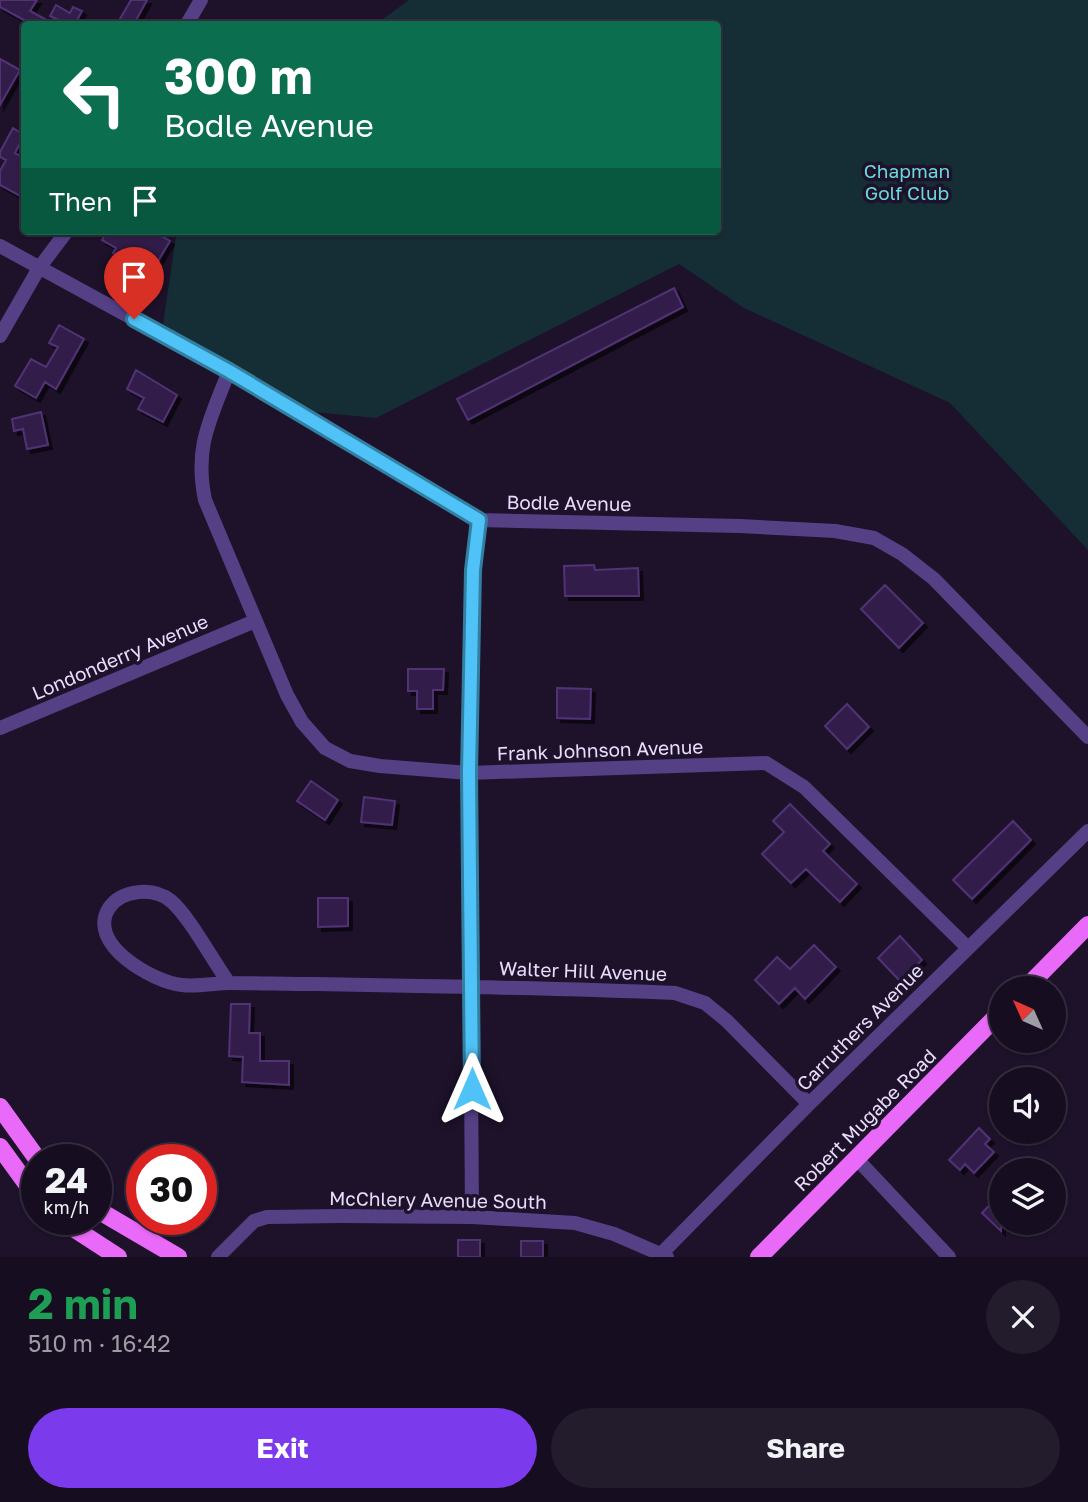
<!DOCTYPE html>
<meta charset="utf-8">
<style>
body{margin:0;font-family:"Golos Text",sans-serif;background:#231c2d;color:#f1f3f6;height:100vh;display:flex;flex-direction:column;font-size:26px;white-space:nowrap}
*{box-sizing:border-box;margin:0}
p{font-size:23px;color:#9e9ca5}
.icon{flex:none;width:38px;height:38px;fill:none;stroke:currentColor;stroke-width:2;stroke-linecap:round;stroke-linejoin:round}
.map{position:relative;height:1257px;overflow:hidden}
.details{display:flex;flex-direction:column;background:#160e20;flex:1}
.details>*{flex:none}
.top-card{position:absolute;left:21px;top:21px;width:700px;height:214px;border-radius:7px;box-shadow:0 2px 5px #0004,0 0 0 2px #352e3e;background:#0b6e4f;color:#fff;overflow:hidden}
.needle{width:46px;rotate:315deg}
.buttons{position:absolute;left:989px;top:976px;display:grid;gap:14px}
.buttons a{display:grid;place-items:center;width:77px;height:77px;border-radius:50%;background:#160e20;box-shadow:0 2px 5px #0004,0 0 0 2px #352e3e;font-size:35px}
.speed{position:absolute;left:21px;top:1144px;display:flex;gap:14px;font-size:35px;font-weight:700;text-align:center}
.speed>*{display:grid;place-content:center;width:91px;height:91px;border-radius:50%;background:#160e20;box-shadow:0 2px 5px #0004,0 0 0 2px #352e3e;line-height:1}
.speed small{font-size:18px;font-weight:400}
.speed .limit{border:10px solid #d22;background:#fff;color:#111}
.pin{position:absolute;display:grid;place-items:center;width:60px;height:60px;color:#fff;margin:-72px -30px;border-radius:50% 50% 50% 0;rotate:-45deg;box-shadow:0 0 7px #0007}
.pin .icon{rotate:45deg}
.me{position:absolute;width:77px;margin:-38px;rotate:0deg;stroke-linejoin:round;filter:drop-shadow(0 0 5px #0008)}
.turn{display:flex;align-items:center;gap:24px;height:147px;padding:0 28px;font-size:32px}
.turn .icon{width:91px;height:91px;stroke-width:2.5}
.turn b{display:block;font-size:49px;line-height:60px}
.then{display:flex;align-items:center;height:66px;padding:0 28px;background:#0003;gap:14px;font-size:26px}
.round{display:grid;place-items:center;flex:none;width:74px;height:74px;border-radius:37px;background:#231c2d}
.summary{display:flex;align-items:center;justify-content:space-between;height:119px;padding:0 28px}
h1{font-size:42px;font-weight:700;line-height:52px;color:#1e9e55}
.action{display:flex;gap:14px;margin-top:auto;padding:14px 28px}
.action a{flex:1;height:80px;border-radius:42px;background:#7c3aed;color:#fff;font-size:28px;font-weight:700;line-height:80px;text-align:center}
.action a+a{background:#231c2d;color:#f1f3f6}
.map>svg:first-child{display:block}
.green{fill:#152d34}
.building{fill:#331f4a;stroke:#513275;stroke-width:2;filter:url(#shadow)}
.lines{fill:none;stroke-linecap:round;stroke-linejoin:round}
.minor{stroke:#554086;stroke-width:14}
.primary{stroke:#e969f8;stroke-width:18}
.route-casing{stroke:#337fa1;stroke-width:18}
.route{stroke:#4fc3f7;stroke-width:12}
.labels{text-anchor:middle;stroke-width:7;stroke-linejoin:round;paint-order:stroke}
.park-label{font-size:19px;fill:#6adadc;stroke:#1d122a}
.street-label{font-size:19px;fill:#e9ddfd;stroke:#1d122a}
</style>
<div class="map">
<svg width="1088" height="1257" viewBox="0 0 1088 1257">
<defs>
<filter id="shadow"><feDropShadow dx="4" dy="4" stdDeviation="0" flood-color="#0009"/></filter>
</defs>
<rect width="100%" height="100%" fill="#1d122a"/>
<!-- green -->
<path class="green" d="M 409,0 L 1088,0 L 1088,550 L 950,403 L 744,308 L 679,264 L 376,418 L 303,411 L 232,371 L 163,324 L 176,236 L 180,231 L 718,231 L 718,24 L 376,24 Z"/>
<!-- building -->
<path class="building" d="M 0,0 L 37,0 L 30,11 L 54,24 L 31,24 L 0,7 Z
M 131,0 L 147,0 L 134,24 L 117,24 Z
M 56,5 L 70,13 L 73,7 L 82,11 L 75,24 L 67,24 L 50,16 Z
M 0,59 L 20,70 L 0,105 Z
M 13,128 L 24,135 L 15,153 L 24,158 L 24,198 L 0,185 L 0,171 L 6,160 L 0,157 L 0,152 Z
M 107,231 L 152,231 L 170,241 L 157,263 L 133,250 L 123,259 L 113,253 L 116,248 L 102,240 Z
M 674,288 L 683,307 L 468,420 L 457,399 Z
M 59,325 L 84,339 L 56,389 L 45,382 L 36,398 L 15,386 L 31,359 L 46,367 L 58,347 L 49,343 Z
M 136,370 L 177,395 L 163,422 L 138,409 L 144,398 L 127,389 Z
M 41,412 L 48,445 L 27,449 L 23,429 L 14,431 L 12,419 Z
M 594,565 L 595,570 L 638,568 L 639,596 L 565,596 L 564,566 Z
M 885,585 L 923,623 L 899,648 L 861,609 Z
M 408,669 L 444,669 L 443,690 L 433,690 L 433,709 L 417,709 L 417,691 L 408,691 Z
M 557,688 L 591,689 L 590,719 L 557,718 Z
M 847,704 L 869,727 L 847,749 L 825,726 Z
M 311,781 L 338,800 L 325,820 L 297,801 Z
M 364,797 L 395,801 L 392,825 L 361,822 Z
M 790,804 L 830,844 L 823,851 L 857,884 L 840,902 L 806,869 L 791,883 L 762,854 L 784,832 L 773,821 Z
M 1013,821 L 1031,840 L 972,899 L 953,880 Z
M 318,898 L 348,898 L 348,926 L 318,927 Z
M 900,936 L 922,960 L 900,981 L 878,958 Z
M 814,945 L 836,967 L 805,999 L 795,988 L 779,1004 L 755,980 L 777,957 L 790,969 Z
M 231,1004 L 250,1004 L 249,1033 L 260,1033 L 260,1061 L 289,1061 L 289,1085 L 242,1082 L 243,1057 L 229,1056 Z
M 979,1128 L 990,1139 L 985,1144 L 994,1152 L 974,1173 L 965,1164 L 960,1170 L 949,1160 Z
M 1001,1193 L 1001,1231 L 982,1213 Z
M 458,1240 L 480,1240 L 480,1257 L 458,1257 Z
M 521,1241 L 543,1241 L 543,1257 L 521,1257 Z"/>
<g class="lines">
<!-- minor -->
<path class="minor" d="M 187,24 L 201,0
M 0,246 L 229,371 L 479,520 L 740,526 L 835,531 L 874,538 L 902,554 L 934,579 L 1088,737
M 0,336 L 39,268 L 67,231
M 229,371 C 210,420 194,447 205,500 L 287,695 L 302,722 L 325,748 L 350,761 L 380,766 L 469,773 L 766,763 L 804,787 L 968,948
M 0,728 L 255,621
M 229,983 C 213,961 189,916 171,901 C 154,887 122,889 109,908 C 86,944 153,982 182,985 C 198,987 214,983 230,983 C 258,983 286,984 315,984 C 435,986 555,988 675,993 L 705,1003 L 727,1021 L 809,1104
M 856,1158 L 949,1257
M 472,1217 L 469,773 L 473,570 L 479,520
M 662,1253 L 809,1104 L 1088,831
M 218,1257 L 254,1221 L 267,1217 L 341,1216 L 472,1217 L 575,1223 L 614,1234 L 667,1257"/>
<!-- primary -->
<path class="primary" d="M 1025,989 L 1088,925
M 0,1107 L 38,1160
M 0,1147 L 37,1198
M 96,1209 L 178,1257
M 61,1220 L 118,1257
M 759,1257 L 1001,1012"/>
</g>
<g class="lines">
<defs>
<path id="route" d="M 134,319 L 229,371 L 479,520 L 473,570 L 469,773 L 472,1089"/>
</defs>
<!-- route casing -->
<use href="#route" class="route-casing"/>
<!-- route -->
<use href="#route" class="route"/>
</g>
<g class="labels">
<!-- park labels -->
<g class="park-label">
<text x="907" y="178">Chapman<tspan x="907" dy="22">Golf Club</tspan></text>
</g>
<!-- street labels -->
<g class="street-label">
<text transform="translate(569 503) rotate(1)" y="7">Bodle Avenue</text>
<text transform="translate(120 657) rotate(-23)" y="7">Londonderry Avenue</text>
<text transform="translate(600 750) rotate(-2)" y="7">Frank Johnson Avenue</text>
<text transform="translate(583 971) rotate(2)" y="7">Walter Hill Avenue</text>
<text transform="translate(860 1027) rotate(-45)" y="7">Carruthers Avenue</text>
<text transform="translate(865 1120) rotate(-45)" y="7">Robert Mugabe Road</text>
<text transform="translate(438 1200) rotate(1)" y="7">McChlery Avenue South</text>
</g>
</g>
</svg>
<div class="buttons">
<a><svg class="needle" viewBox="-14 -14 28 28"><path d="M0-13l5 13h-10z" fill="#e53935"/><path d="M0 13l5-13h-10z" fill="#9e9ca5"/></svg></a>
<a><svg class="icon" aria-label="sound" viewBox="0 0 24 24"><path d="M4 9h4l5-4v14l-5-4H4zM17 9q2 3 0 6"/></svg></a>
<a><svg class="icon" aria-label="layers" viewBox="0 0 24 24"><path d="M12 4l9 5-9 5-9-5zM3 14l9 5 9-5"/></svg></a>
</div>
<div class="speed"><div>24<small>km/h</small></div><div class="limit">30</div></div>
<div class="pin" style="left:134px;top:319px;background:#d93025"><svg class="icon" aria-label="arrive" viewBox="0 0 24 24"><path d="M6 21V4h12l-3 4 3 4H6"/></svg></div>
<svg class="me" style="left:472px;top:1089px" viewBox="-20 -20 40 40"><path d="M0-17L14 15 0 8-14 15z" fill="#4fc3f7" stroke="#fff" stroke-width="4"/></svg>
<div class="top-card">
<div class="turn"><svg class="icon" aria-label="left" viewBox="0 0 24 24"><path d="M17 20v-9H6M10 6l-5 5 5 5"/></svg><div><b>300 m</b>Bodle Avenue</div></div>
<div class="then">Then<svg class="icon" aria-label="arrive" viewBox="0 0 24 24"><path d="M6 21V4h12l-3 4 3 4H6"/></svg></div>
</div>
</div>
<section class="details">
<div class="summary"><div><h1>2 min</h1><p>510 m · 16:42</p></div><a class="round"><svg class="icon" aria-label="close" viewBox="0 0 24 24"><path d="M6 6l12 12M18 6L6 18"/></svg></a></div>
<div class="action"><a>Exit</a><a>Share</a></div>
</section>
